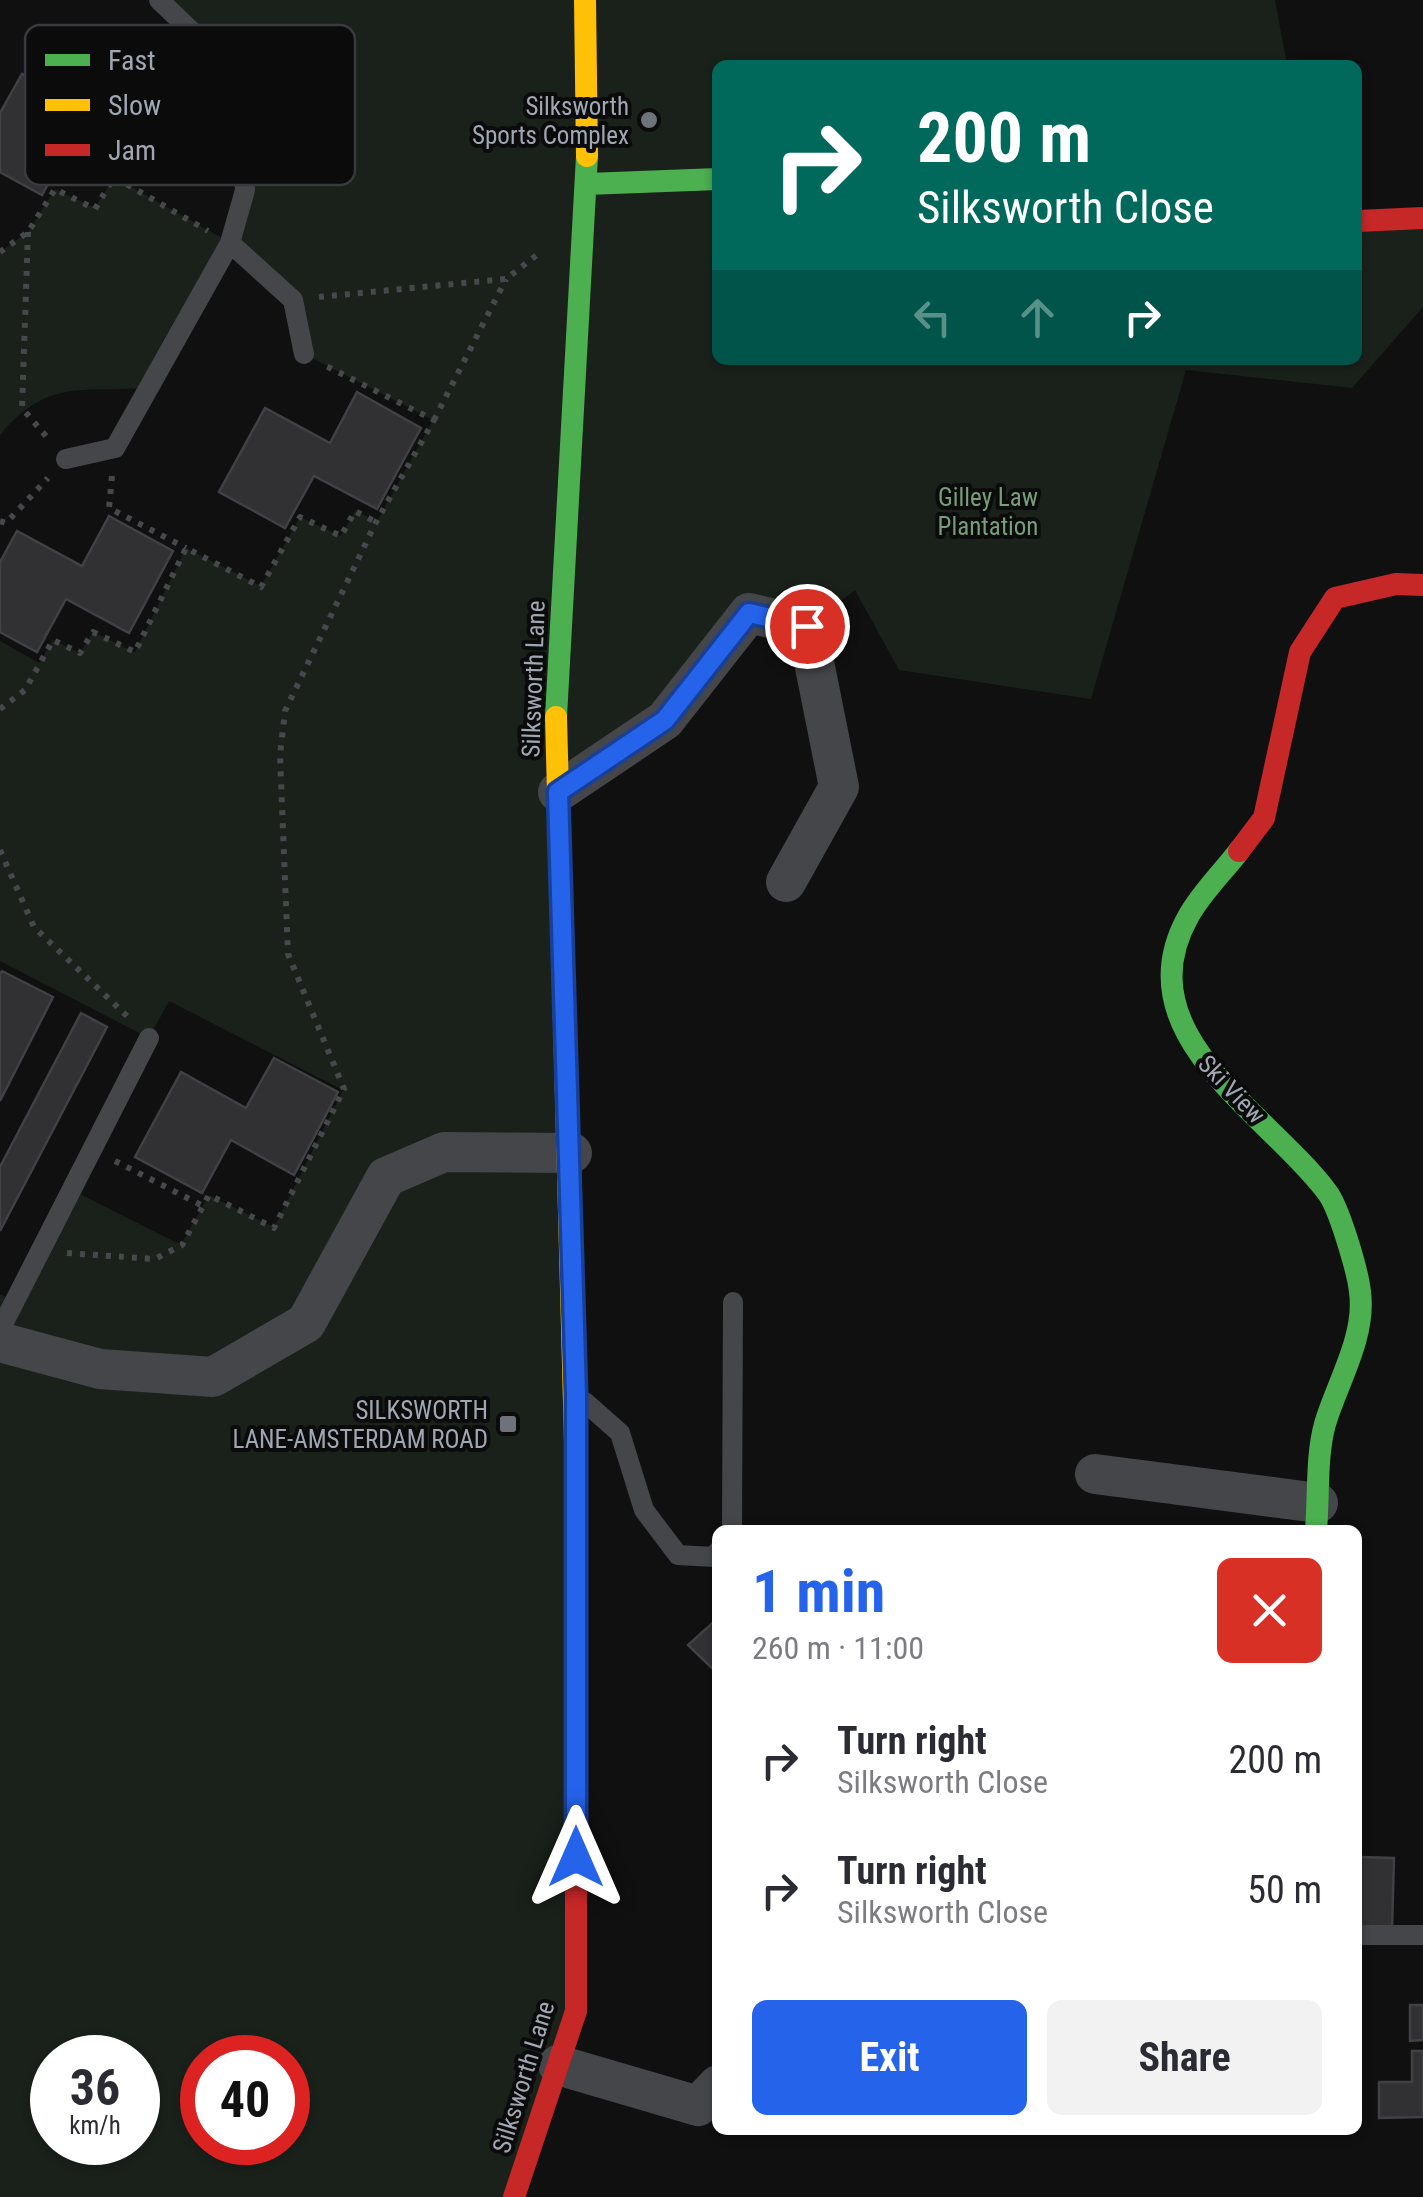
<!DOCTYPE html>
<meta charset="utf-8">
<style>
body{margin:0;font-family:"Roboto Condensed",sans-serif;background:#f2f2f3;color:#2b2b33;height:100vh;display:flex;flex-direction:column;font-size:38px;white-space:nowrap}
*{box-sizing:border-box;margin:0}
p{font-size:32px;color:#7c7c81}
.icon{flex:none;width:55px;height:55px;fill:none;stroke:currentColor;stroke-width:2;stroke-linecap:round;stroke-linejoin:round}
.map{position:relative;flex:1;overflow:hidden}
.details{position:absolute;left:712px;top:1525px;width:650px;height:610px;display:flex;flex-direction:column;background:#fff;border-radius:15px;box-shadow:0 2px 8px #0004}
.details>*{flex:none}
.top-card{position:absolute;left:712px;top:60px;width:650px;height:305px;border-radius:15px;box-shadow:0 2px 8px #0004;background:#00695c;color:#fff;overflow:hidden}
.speed{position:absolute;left:30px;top:2035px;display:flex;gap:20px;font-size:50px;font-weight:700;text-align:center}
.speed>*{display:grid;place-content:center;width:130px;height:130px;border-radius:50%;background:#fff;box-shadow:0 2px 8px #0004;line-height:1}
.speed small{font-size:25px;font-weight:400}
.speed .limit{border:15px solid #d22;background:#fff;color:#111}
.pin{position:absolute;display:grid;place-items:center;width:85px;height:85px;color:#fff;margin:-42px;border:5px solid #fff;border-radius:50%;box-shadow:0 2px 10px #0007}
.me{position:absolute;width:110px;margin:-55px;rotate:0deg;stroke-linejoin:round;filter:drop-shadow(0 0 8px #0008)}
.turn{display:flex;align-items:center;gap:35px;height:210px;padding:0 40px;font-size:45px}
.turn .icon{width:130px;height:130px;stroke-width:2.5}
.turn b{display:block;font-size:70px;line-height:85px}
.lanes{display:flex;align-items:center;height:95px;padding:0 40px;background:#0003;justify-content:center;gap:50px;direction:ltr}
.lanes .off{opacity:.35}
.round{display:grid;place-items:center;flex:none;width:105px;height:105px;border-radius:15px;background:#f2f2f3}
.head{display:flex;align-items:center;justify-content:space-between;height:170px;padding:0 40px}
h1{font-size:60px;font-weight:700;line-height:75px;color:#2563eb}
.action{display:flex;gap:20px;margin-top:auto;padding:20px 40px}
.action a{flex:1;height:115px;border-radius:15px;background:#2563eb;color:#fff;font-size:40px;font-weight:700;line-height:115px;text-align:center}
.action a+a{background:#f2f2f3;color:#2b2b33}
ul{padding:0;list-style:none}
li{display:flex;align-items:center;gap:30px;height:130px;padding:0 40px}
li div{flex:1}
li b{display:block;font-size:38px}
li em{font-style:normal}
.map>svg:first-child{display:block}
.green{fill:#1a211b;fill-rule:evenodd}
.building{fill:#313133;stroke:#404144;stroke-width:2.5}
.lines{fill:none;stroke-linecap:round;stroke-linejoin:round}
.path{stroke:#46484b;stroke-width:6;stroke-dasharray:5 8;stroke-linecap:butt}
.lane{stroke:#454649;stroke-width:20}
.street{stroke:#454649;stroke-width:40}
.fast{stroke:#4caf50;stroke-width:22}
.slow{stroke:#ffc107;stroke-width:22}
.jam{stroke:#c62828;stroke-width:22}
.route-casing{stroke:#184099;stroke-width:25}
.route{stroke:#2563eb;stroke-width:18}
.poi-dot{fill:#6e727a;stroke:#0b0b0c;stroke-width:4}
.labels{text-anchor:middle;stroke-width:8;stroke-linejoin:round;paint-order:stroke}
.poi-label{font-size:25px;fill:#a1a7b2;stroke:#0b0b0c;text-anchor:end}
.park-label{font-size:25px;fill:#789d7a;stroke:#0b0b0c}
.street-label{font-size:25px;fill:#a1a7b2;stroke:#0b0b0c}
.key{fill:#0b0b0c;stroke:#383a3e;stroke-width:2.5}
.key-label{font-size:28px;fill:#a1a7b2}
</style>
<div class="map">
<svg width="1423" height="2197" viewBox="0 0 1423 2197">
<rect width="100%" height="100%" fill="#101011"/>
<!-- green -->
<path class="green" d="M 159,0 L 1275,0 L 1287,65 L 718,65 L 718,360 L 1358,360 L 1358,221 L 1423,218 L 1423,307 L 1352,388 L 1186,370 L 1091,699 L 899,670 L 855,590 L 807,627 L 748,613 L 665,720 L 558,792 L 576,2011 L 514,2197 L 0,2197 L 0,1294 L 14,1301 L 72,1190 L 181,1245 L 209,1195 L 274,1227 L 343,1090 L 169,1001 L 149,1038 L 0,961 L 0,641 L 39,663 L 53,640 L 80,653 L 93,632 L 135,652 L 186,548 L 261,586 L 300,517 L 341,536 L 355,511 L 377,521 L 433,420 L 304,354 L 293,300 L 230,243 L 152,387 C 84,394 49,376 0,435 L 0,252 L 28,232 L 55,189 L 95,208 L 114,177 L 229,242 L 245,190 L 239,116 L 207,46 ZM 52,2058 L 138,2058 L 138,2142 L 52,2142 ZM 202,2058 L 288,2058 L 288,2142 L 202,2142 Z"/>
<!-- building -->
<path class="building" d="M 114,59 L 178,94 L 134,176 L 71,142 L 42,195 L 0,172 L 0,113 L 22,74 L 86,109 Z
M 357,392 L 421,428 L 377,509 L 314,476 L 285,528 L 219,492 L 265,408 L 330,443 Z
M 109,516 L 173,551 L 129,633 L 66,599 L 37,652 L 0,632 L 0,562 L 17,531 L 82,566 Z
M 2,971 L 53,997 L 0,1101 L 0,974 Z
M 81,1013 L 107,1027 L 0,1231 L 0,1167 Z
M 274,1058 L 338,1092 L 294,1175 L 231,1140 L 202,1193 L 135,1157 L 181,1072 L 246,1108 Z
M 718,1618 L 718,1674 L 688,1645 Z
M 1358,1857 L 1394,1858 L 1392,1929 L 1358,1928 Z
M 1410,2005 L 1423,2005 L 1423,2040 L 1410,2041 Z
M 1412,2051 L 1423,2051 L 1423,2117 L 1379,2118 L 1379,2082 L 1412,2082 Z"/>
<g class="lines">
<!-- path -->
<path class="path" d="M 28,232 L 22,408 L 51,442
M 0,252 L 28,232 L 55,189 L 95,209 L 114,177 L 208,231
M 319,297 L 506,279 L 538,254
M 434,420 L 506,279
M 112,476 L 109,508 L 186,548
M 0,521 L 6,523 L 48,478
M 0,709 L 25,690 L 53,640 L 80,653 L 93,632 L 135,652 L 186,548 L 261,587 L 300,517 L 341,536 L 355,511 L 376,522
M 0,850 L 34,927 L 131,1020
M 115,1161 L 203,1206
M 67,1253 L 155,1259 L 182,1245 L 209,1195 L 274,1228 L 344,1089 L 288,954 L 280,755 L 285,711 L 376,522 L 434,420 L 324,365"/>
<!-- lane -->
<path class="lane" d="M 230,243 L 293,300 L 304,354
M 66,459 L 115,448 L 230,243 L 245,190 L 239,116 L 207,46 L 159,0
M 0,1330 L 149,1038
M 585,1402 L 620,1433 L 644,1510 L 678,1555 L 714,1557 L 718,1551
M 732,1530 L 733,1302
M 1358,1935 L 1423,1935"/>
<!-- street -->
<path class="street" d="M 558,792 L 665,720 L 749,613 L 807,627 L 839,787 L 786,882
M 0,1342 L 100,1369 L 213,1377 L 306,1323 L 386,1177 L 444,1152 L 572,1153
M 1095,1474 L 1318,1503
M 558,2065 L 698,2106 L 718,2085"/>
<!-- fast -->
<path class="fast" d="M 587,184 L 718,179
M 556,717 L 587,156
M 1239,851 C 1223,872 1201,893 1188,917 C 1123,1034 1267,1112 1327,1192 C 1339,1207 1358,1272 1360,1292 C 1366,1337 1337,1383 1325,1424 C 1316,1456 1319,1496 1316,1530"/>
<!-- slow -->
<path class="slow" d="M 585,0 L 587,156
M 556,717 L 576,1480"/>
<!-- jam -->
<path class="jam" d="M 1358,221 L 1423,218
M 1239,851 L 1264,818 L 1300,652 L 1335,598 L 1396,584 L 1423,585
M 514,2197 L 576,2011 L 576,1480"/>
</g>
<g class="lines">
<defs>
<path id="route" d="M 576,1857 L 576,1394 L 558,792 L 665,720 L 749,613 L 807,626"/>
</defs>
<!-- route casing -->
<use href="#route" class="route-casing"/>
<!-- route -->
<use href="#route" class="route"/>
</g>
<!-- markers -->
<g class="poi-dot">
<circle cx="649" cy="120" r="10"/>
<rect x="498" y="1414" width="20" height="20" rx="5"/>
</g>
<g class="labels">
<!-- poi labels -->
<g class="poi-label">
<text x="629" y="115">Silksworth<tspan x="629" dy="29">Sports Complex</tspan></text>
<text x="488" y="1419">SILKSWORTH<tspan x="488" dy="29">LANE-AMSTERDAM ROAD</tspan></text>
</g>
<!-- park labels -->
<g class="park-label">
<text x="988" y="506">Gilley Law<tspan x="988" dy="29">Plantation</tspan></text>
</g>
<!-- street labels -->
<g class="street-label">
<text transform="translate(533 679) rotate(-88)" y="9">Silksworth Lane</text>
<text transform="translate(1232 1089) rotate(46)" y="9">Ski View</text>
<text transform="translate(523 2077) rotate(-73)" y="9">Silksworth Lane</text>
</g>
</g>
<!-- legend -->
<rect x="25" y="25" width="330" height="160" rx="15" class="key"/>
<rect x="45" y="54" width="45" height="12" fill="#4caf50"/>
<rect x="45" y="99" width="45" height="12" fill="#ffc107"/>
<rect x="45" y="144" width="45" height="12" fill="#c62828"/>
<g class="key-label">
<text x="108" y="70">Fast</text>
<text x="108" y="115">Slow</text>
<text x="108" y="160">Jam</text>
</g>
</svg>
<div class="speed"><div>36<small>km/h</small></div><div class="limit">40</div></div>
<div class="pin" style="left:807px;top:626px;background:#d93025"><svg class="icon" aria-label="arrive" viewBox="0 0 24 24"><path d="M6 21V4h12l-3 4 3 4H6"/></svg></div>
<svg class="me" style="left:576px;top:1857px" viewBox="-20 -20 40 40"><path d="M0-17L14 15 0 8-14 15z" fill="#2563eb" stroke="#fff" stroke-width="4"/></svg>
<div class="top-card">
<div class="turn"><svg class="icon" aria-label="right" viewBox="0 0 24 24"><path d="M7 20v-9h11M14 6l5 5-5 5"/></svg><div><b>200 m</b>Silksworth Close</div></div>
<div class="lanes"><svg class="icon off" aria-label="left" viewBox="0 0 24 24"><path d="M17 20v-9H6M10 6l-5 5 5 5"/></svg><svg class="icon off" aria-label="ahead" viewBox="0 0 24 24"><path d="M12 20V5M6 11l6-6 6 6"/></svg><svg class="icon" aria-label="right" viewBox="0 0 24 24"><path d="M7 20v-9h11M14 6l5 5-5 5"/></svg></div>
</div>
<section class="details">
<div class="head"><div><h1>1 min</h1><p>260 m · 11:00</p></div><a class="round" style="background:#d93025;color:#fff"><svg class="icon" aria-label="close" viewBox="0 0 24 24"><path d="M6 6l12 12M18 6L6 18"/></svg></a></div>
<ul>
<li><svg class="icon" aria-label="right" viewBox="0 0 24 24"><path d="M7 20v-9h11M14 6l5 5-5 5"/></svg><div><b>Turn right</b><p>Silksworth Close</p></div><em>200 m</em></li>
<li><svg class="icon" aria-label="right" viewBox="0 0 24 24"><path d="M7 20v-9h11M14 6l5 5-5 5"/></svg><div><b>Turn right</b><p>Silksworth Close</p></div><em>50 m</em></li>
</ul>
<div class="action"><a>Exit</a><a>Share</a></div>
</section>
</div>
